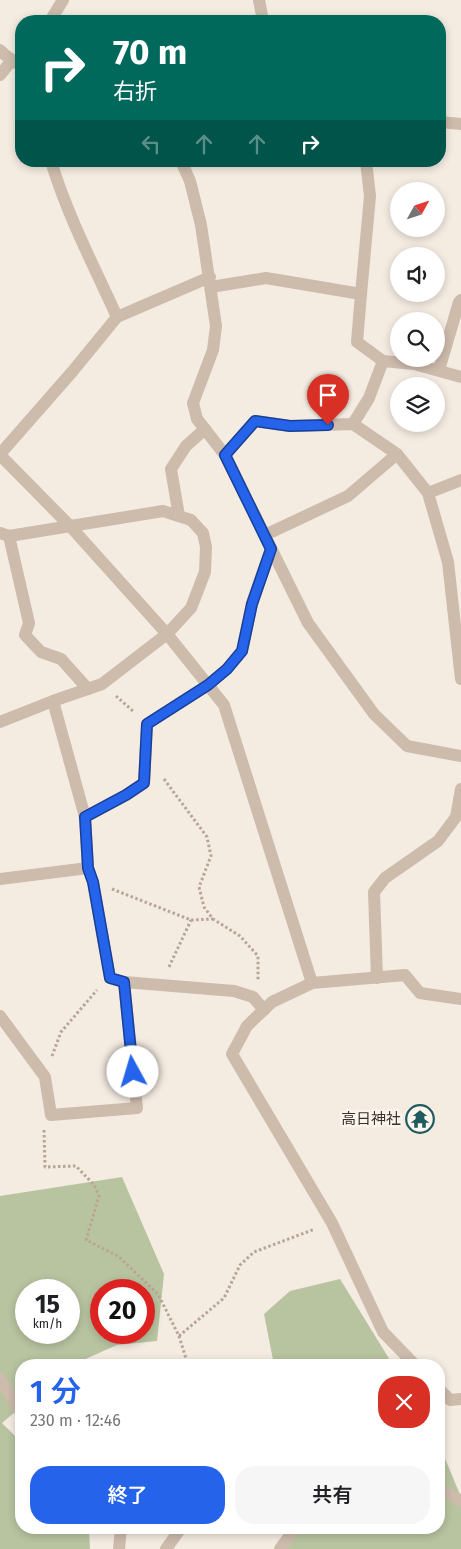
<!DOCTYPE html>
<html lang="ja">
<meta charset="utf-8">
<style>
body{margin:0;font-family:"Fira Sans","Noto Sans JP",sans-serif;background:#f6f6f6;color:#202124;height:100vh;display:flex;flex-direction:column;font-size:19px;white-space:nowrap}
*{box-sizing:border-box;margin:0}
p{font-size:16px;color:#757577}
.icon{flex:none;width:28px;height:28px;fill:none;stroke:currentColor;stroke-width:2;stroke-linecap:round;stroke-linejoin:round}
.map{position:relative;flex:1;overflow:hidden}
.panel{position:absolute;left:15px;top:1359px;width:430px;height:175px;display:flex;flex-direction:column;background:#fff;border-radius:20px;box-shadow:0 2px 8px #0003}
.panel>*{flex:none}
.banner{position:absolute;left:15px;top:15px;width:431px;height:152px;border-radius:20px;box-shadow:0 2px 8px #0003;background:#00695c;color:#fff;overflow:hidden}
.needle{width:32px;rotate:50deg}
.tools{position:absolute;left:390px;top:182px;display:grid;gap:10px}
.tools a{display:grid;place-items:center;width:55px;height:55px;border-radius:50%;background:#fff;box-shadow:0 2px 8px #0003;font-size:25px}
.speed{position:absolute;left:15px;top:1279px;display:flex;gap:10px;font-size:25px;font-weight:700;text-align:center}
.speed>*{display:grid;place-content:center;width:65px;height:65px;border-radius:50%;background:#fff;box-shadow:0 2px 8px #0003;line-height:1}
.speed small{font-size:12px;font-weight:400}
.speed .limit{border:8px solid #d22;background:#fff;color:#111}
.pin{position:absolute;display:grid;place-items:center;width:42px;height:42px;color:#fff;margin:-51px -21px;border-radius:50% 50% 50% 0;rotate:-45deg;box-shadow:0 0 5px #0007}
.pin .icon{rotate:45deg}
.me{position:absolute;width:55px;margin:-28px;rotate:354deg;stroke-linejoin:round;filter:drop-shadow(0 0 4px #0008)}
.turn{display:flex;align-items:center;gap:18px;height:105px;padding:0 15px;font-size:22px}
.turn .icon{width:65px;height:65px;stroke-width:2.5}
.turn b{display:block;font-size:35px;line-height:42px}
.lanes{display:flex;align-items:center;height:48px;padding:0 15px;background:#0003;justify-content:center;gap:25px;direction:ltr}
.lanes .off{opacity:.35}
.round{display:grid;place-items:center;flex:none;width:52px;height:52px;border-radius:20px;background:#f6f6f6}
.summary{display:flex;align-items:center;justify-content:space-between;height:85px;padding:0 15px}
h1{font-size:30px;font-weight:600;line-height:38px;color:#2563eb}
.action{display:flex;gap:10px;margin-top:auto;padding:10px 15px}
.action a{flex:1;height:58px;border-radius:20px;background:#2563eb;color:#fff;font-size:20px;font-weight:600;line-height:58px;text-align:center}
.action a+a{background:#f6f6f6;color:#202124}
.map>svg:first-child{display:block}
.green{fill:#b8c4a0;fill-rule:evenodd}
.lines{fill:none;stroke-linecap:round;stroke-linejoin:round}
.path{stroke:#b9a596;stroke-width:3;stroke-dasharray:2.5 2.5;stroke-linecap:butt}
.service{stroke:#cdbbac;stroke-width:12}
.minor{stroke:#cdbbac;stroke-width:12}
.tertiary{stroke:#cdbbac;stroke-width:12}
.route-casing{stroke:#184099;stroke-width:12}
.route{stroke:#2563eb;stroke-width:9}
.labels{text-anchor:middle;stroke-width:5;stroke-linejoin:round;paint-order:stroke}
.poi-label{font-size:15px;fill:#3b302b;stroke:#fbf5ee;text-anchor:end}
</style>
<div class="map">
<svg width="461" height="1549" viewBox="0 0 461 1549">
<rect width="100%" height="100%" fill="#f4ebe1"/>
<!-- green -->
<path class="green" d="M 122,1177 L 164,1274 L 157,1341 L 117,1345 L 72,1365 L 21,1365 L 21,1407 L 2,1423 L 21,1442 L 21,1528 L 89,1528 L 90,1549 L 0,1549 L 0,1196 ZM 26,1290 L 69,1290 L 69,1332 L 26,1332 ZM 101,1290 L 144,1290 L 144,1332 L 101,1332 Z
M 340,1279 L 393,1365 L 274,1365 L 264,1314 L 290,1291 Z
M 439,1444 L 461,1497 L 461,1549 L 284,1549 L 284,1528 L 439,1528 Z"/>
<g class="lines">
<!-- path -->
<path class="path" d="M 116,696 L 134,712
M 164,779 L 207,837 L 211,856 L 199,887 L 204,907 L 213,919 L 240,936 L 258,956 L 258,981
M 112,889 L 191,920 L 213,919
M 169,967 L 191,920
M 52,1056 L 61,1032 L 97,990
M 44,1130 L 45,1167 L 76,1166 L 94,1185 L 99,1196 L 86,1240 L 118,1256 L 158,1294 L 179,1336 L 188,1365
M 179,1336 L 224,1298 L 240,1265 L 254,1252 L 315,1229"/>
<!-- service -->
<path class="service" d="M 361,294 L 357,342 L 383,361 L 369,398 L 353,424 L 397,454 L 428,493 L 448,562 L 461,679
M 383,361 L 414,364 L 461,377
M 439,370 L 459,302 L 461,300
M 0,455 L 70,526 L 167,634
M 225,455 L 255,421 L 290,426 L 353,424
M 428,493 L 461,480
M 179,516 L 171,469 L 186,446 L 205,429
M 265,535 L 348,496 L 397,454
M 9,536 L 29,623 L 25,635 L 41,652 L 61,659 L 88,689
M 53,701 L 85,817 L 88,868 L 93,882 L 110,978 L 124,982 L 234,991 L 253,997 L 264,1010
M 85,817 L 126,795 L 144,783 L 147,724 L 208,685 L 227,669 L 242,651 L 252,603 L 271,549
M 0,879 L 88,868
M 0,1016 L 45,1077 L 51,1115 L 137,1108 L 124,982
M 166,1549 L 181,1528"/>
<!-- minor -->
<path class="minor" d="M 259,0 L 263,21
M 50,21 L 63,0
M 0,75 L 12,60
M 51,161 C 67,215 94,266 117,317
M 181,161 L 190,181 L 201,225 L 216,326 L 213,350 L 193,403 L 197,419 L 225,455 L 308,623 L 374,714 L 407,746 L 461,756
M 211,287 L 266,278 L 361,294 L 370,196 L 366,161
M 0,454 L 72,372 L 117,317 L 210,277
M 0,533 L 9,536 L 163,511 L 191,520 L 203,533 L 206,547 L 205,572 L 191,608 L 167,634 L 102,684 L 53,701 L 0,722
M 167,634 L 224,705 L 312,983 L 405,975 L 420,993 L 461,999
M 377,978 L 374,892 L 385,878 L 438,841 L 456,817 L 461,789
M 312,983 L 272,1002 L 247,1026 L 232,1054 L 332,1223 L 383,1332 L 415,1365
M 0,1379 L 21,1412
M 439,1389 L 450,1400 L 461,1399
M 439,1488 L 461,1501
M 119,1549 L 121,1528
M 280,1549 L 295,1528"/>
<!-- tertiary -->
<path class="tertiary" d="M 0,50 L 5,55 L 21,66
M 440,122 L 461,124"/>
</g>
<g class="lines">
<defs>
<path id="route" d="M 133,1072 L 124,982 L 110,978 L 93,882 L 88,868 L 85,817 L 126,795 L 144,783 L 147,724 L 208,685 L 227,669 L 242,651 L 252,604 L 271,549 L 225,455 L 255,421 L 290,426 L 328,425"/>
</defs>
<!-- route casing -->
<use href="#route" class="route-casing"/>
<!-- route -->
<use href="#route" class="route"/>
</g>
<!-- icons -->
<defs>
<symbol id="temple-ring" viewBox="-11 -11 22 22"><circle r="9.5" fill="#fbf5ee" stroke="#1f5a5e" stroke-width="1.5"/><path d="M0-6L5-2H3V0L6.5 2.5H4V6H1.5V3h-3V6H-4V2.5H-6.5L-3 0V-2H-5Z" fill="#1f5a5e"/></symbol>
</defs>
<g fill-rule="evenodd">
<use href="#temple-ring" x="404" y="1103" width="32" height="32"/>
</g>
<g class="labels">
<!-- poi labels -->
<g class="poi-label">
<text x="401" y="1124">高日神社</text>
</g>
</g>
</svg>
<div class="tools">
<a><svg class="needle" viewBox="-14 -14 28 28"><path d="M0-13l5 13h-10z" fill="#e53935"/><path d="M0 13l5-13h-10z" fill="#757577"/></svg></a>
<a><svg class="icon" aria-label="sound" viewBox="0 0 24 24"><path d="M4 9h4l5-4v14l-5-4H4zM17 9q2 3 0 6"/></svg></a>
<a><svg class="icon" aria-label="search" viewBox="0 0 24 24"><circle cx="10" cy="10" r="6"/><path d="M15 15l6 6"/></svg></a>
<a><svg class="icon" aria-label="layers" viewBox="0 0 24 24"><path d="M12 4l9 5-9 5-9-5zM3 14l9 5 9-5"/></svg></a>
</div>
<div class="speed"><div>15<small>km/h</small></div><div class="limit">20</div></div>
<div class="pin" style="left:328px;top:425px;background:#d93025"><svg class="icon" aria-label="arrive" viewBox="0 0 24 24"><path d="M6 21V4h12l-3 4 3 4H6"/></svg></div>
<svg class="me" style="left:133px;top:1072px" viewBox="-20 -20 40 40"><circle r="19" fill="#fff"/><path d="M0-13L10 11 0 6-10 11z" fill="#2563eb"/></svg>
<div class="banner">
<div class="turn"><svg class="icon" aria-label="right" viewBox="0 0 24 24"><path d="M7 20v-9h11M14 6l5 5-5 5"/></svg><div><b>70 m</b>右折</div></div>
<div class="lanes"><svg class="icon off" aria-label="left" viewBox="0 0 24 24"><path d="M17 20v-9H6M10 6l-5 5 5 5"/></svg><svg class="icon off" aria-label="ahead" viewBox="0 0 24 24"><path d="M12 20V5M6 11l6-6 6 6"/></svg><svg class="icon off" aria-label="ahead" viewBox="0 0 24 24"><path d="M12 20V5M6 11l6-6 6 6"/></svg><svg class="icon" aria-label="right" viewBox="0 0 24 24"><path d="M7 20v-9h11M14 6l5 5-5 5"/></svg></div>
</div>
<section class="panel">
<div class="summary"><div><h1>1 分</h1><p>230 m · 12:46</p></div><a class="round" style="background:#d93025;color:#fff"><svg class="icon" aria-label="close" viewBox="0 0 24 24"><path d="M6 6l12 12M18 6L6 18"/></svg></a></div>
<div class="action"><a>終了</a><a>共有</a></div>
</section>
</div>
